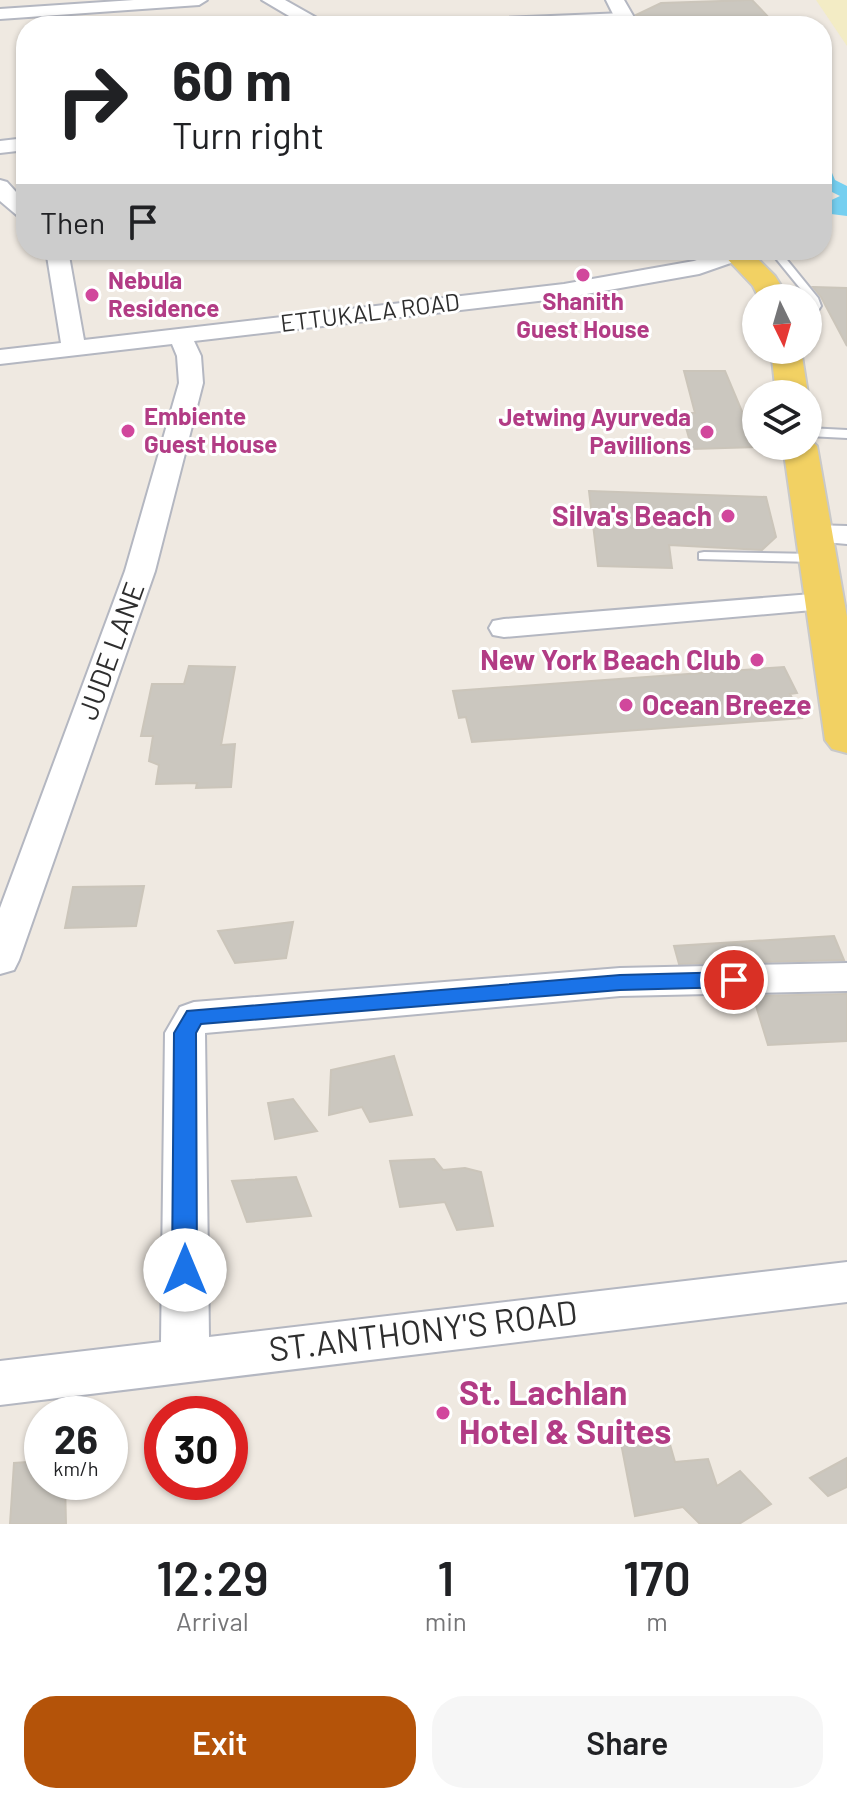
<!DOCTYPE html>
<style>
body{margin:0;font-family:Barlow,sans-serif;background:#f6f6f6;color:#202124;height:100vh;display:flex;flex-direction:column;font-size:30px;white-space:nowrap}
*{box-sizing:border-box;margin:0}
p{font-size:26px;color:#757577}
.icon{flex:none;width:44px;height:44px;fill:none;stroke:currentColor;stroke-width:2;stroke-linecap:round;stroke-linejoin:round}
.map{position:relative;height:1524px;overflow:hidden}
.drawer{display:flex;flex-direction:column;background:#fff;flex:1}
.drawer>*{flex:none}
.hud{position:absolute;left:16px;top:16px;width:816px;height:244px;border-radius:32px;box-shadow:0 2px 6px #0004;background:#fff;color:#202124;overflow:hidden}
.needle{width:52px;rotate:175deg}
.tools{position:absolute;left:742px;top:284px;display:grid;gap:16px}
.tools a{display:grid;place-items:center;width:80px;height:80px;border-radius:50%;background:#fff;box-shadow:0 2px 6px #0004;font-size:40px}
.speed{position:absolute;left:24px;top:1396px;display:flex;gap:16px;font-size:40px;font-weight:700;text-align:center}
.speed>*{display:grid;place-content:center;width:104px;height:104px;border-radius:50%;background:#fff;box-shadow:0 2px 6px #0004;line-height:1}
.speed small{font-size:20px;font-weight:400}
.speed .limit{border:12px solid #d22;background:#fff;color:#111}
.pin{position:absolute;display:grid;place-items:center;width:68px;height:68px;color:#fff;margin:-34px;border:4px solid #fff;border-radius:50%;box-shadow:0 2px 8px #0007}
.me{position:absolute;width:88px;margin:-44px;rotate:0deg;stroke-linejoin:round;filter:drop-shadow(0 0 6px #0008)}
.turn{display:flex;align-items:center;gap:28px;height:168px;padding:0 24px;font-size:36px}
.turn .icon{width:104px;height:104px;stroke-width:2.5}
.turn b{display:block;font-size:56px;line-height:68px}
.then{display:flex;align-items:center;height:76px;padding:0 24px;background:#0003;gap:16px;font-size:30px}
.eta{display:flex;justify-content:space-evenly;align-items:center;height:136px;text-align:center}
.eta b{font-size:48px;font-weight:600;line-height:56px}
.button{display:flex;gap:16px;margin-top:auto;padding:16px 24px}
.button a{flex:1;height:92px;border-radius:32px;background:#b45309;color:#fff;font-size:32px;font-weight:600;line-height:92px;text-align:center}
.button a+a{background:#f6f6f6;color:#202124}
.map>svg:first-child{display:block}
.sand{fill:#f3ecc5}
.water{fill:#75cff0}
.building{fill:#cbc7bf;stroke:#cbc5ba;stroke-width:2}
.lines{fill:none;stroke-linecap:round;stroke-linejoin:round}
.service-casing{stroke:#b4b7c1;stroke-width:4}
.minor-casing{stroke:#b4b7c1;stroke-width:4}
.tertiary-casing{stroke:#b4b7c1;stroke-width:4}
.primary-casing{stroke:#c9c9c9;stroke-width:4}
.service{fill:#fff;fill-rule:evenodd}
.minor{fill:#fff;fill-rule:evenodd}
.tertiary{fill:#fff;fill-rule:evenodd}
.primary{fill:#f2d163;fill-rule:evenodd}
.route{fill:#1a73e8;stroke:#114b97;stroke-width:2}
.hotel-dot{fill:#d1479c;stroke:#fff;stroke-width:3}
.labels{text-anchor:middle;stroke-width:6;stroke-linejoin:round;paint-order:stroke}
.far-hotel-label{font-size:24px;font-weight:bold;fill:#b23c85;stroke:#fff;text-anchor:start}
.far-street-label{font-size:24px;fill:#2e2e2e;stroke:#fff}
.hotel-label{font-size:28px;font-weight:bold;fill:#b23c85;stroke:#fff;text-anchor:end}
.street-label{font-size:28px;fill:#2e2e2e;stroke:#fff}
.near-street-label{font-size:34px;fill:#2e2e2e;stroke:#fff}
.near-hotel-label{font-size:34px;font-weight:bold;fill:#b23c85;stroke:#fff;text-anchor:start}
</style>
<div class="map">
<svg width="847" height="1524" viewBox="0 0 847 1524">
<rect width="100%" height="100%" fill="#efe9e1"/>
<!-- sand -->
<path class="sand" d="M 816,0 L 847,0 L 847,46 Z"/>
<!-- water -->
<path class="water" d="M 822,164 L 830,168 L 835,180 L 847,186 L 847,216 L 831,214 L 823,208 L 823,204 L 840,196 L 824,188 Z"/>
<!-- building -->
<path class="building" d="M 752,0 L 773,22 L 642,26 L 636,15 L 661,3 Z
M 813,287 L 847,288 L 847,346 L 821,297 Z
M 684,371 L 725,371 L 757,447 L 692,449 L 682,413 L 695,413 Z
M 589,491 L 766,497 L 776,537 L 762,550 L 669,545 L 672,568 L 598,566 Z
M 189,666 L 235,667 L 221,745 L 235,744 L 231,787 L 196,788 L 197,783 L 156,784 L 159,765 L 149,761 L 153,736 L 141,736 L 152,684 L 184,684 Z
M 784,667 L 797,693 L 790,694 L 802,718 L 472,742 L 466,717 L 459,718 L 453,691 Z
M 144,886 L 136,926 L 65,928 L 73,887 Z
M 293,922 L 286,958 L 235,963 L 218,931 Z
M 834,936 L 844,960 L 679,964 L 674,946 Z
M 847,994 L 847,1041 L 768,1045 L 753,996 Z
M 394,1056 L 412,1115 L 370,1122 L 362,1107 L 329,1115 L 331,1070 Z
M 293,1099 L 317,1131 L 275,1139 L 268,1103 Z
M 434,1159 L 443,1170 L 465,1168 L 481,1172 L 493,1226 L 457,1230 L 445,1202 L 400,1207 L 390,1161 Z
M 296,1177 L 311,1216 L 247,1222 L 232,1181 Z
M 665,1427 L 675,1462 L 708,1459 L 717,1486 L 740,1471 L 771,1504 L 739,1524 L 700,1524 L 683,1507 L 635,1516 L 620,1438 Z
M 847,1458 L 847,1487 L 828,1496 L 810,1478 Z
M 42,1461 L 42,1482 L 65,1482 L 66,1524 L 10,1524 L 14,1463 Z"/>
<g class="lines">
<defs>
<path id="service" d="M 769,250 L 779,250 L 818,298 L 821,306 L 812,320 L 808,321 L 811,306 L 808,298 Z
M 808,428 L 847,430 L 847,438 L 808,436 Z
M 704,552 L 815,554 L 822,558 L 815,562 L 699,559 L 699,553 Z"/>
<path id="minor" d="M 134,0 L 207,0 L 199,5 L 0,19 L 0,9 Z
M 624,13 L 632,18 L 630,21 L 495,26 L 493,23 L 501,18 Z
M 315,18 L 321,20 L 321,26 L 283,26 L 291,21 Z
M 26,138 L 26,150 L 0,153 L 0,141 Z
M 0,180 L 7,182 L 26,203 L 26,219 L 19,217 L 0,201 Z
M 46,250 L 68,250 L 84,340 L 564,284 L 694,261 L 725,250 L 746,250 L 748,253 L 745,258 L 699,274 L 564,298 L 194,341 L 201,356 L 203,383 L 155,571 L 19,960 L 14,970 L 0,974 L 0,908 L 125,571 L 179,383 L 177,356 L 172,344 L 0,364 L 0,350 L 61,343 Z
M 812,525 L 847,526 L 847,544 L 802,540 L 798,534 L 802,528 Z
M 824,593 L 835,596 L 839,602 L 835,608 L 504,637 L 493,635 L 489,628 L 493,621 L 504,619 Z
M 847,963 L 847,991 L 620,996 L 205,1033 L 209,1337 L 847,1262 L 847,1302 L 0,1405 L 0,1361 L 161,1342 L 165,1033 L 180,1007 L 194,1002 L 620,968 Z"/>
<path id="tertiary" d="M 262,0 L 285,0 L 331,26 L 306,26 Z
M 606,0 L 624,0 L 639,26 L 619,26 Z"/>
<path id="primary" d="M 719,250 L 749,250 L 775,276 L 789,298 L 759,298 L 753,286 Z
M 771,350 L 801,350 L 808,394 L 776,394 Z
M 808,438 L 817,446 L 847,617 L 847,753 L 832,749 L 825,740 L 783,446 L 808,446 Z"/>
</defs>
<!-- service casing -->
<use href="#service" class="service-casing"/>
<!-- minor casing -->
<use href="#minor" class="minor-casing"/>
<!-- tertiary casing -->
<use href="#tertiary" class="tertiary-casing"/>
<!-- primary casing -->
<use href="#primary" class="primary-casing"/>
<!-- service -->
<use href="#service" class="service"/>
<!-- minor -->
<use href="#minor" class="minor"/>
<!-- tertiary -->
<use href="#tertiary" class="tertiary"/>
<!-- primary -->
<use href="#primary" class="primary"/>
</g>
<!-- route -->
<path class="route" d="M 734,972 L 741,974 L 744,980 L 741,985 L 734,987 L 620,990 L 201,1024 L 196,1033 L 197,1270 L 194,1278 L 185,1281 L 176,1278 L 172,1270 L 174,1033 L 187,1011 L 620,975 Z"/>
<!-- markers -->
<g class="hotel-dot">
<circle cx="583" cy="275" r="8"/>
<circle cx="92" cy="295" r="8"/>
<circle cx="128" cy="431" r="8"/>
<circle cx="707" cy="432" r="8"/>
<circle cx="728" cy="516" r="8"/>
<circle cx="757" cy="660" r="8"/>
<circle cx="626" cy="705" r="8"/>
<circle cx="443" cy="1413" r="8"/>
</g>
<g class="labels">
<!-- far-hotel labels -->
<g class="far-hotel-label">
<text x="108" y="289">Nebula<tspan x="108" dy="28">Residence</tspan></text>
<text x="583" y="310" text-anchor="middle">Shanith<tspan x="583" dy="28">Guest House</tspan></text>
<text x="144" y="425">Embiente<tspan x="144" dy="28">Guest House</tspan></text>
<text x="691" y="426" text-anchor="end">Jetwing Ayurveda<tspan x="691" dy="28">Pavillions</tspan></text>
</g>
<!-- far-street labels -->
<g class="far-street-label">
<text transform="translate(370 313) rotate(-7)" y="8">ETTUKALA ROAD</text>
</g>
<!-- hotel labels -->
<g class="hotel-label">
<text x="712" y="526">Silva's Beach</text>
<text x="741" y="670">New York Beach Club</text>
<text x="642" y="715" text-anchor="start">Ocean Breeze</text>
</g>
<!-- street labels -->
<g class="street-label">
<text transform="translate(111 651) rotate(-70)" y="10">JUDE LANE</text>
</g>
<!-- near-street labels -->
<g class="near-street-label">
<text transform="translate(423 1331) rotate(-7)" y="12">ST.ANTHONY'S ROAD</text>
</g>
<!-- near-hotel labels -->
<g class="near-hotel-label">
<text x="459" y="1405">St. Lachlan<tspan x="459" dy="39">Hotel &amp; Suites</tspan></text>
</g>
</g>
</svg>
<div class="tools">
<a><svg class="needle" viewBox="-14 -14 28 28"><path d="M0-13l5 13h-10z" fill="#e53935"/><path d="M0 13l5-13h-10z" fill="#757577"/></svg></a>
<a><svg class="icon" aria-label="layers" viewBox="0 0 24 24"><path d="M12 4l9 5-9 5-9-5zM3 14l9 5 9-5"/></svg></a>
</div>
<div class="speed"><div>26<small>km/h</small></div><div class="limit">30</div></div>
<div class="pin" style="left:734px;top:980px;background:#d93025"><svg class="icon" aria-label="arrive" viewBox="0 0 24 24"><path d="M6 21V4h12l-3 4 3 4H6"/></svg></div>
<svg class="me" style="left:185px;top:1270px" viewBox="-20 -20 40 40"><circle r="19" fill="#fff"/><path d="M0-13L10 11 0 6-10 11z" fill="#1a73e8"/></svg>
<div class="hud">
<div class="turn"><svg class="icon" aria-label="right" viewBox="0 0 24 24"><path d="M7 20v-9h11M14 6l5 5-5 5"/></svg><div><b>60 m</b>Turn right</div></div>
<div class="then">Then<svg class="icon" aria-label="arrive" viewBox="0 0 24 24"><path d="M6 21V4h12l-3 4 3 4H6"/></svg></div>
</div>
</div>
<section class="drawer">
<div class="eta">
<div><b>12:29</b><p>Arrival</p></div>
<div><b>1</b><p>min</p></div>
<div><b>170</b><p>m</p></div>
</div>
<div class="button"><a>Exit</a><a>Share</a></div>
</section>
